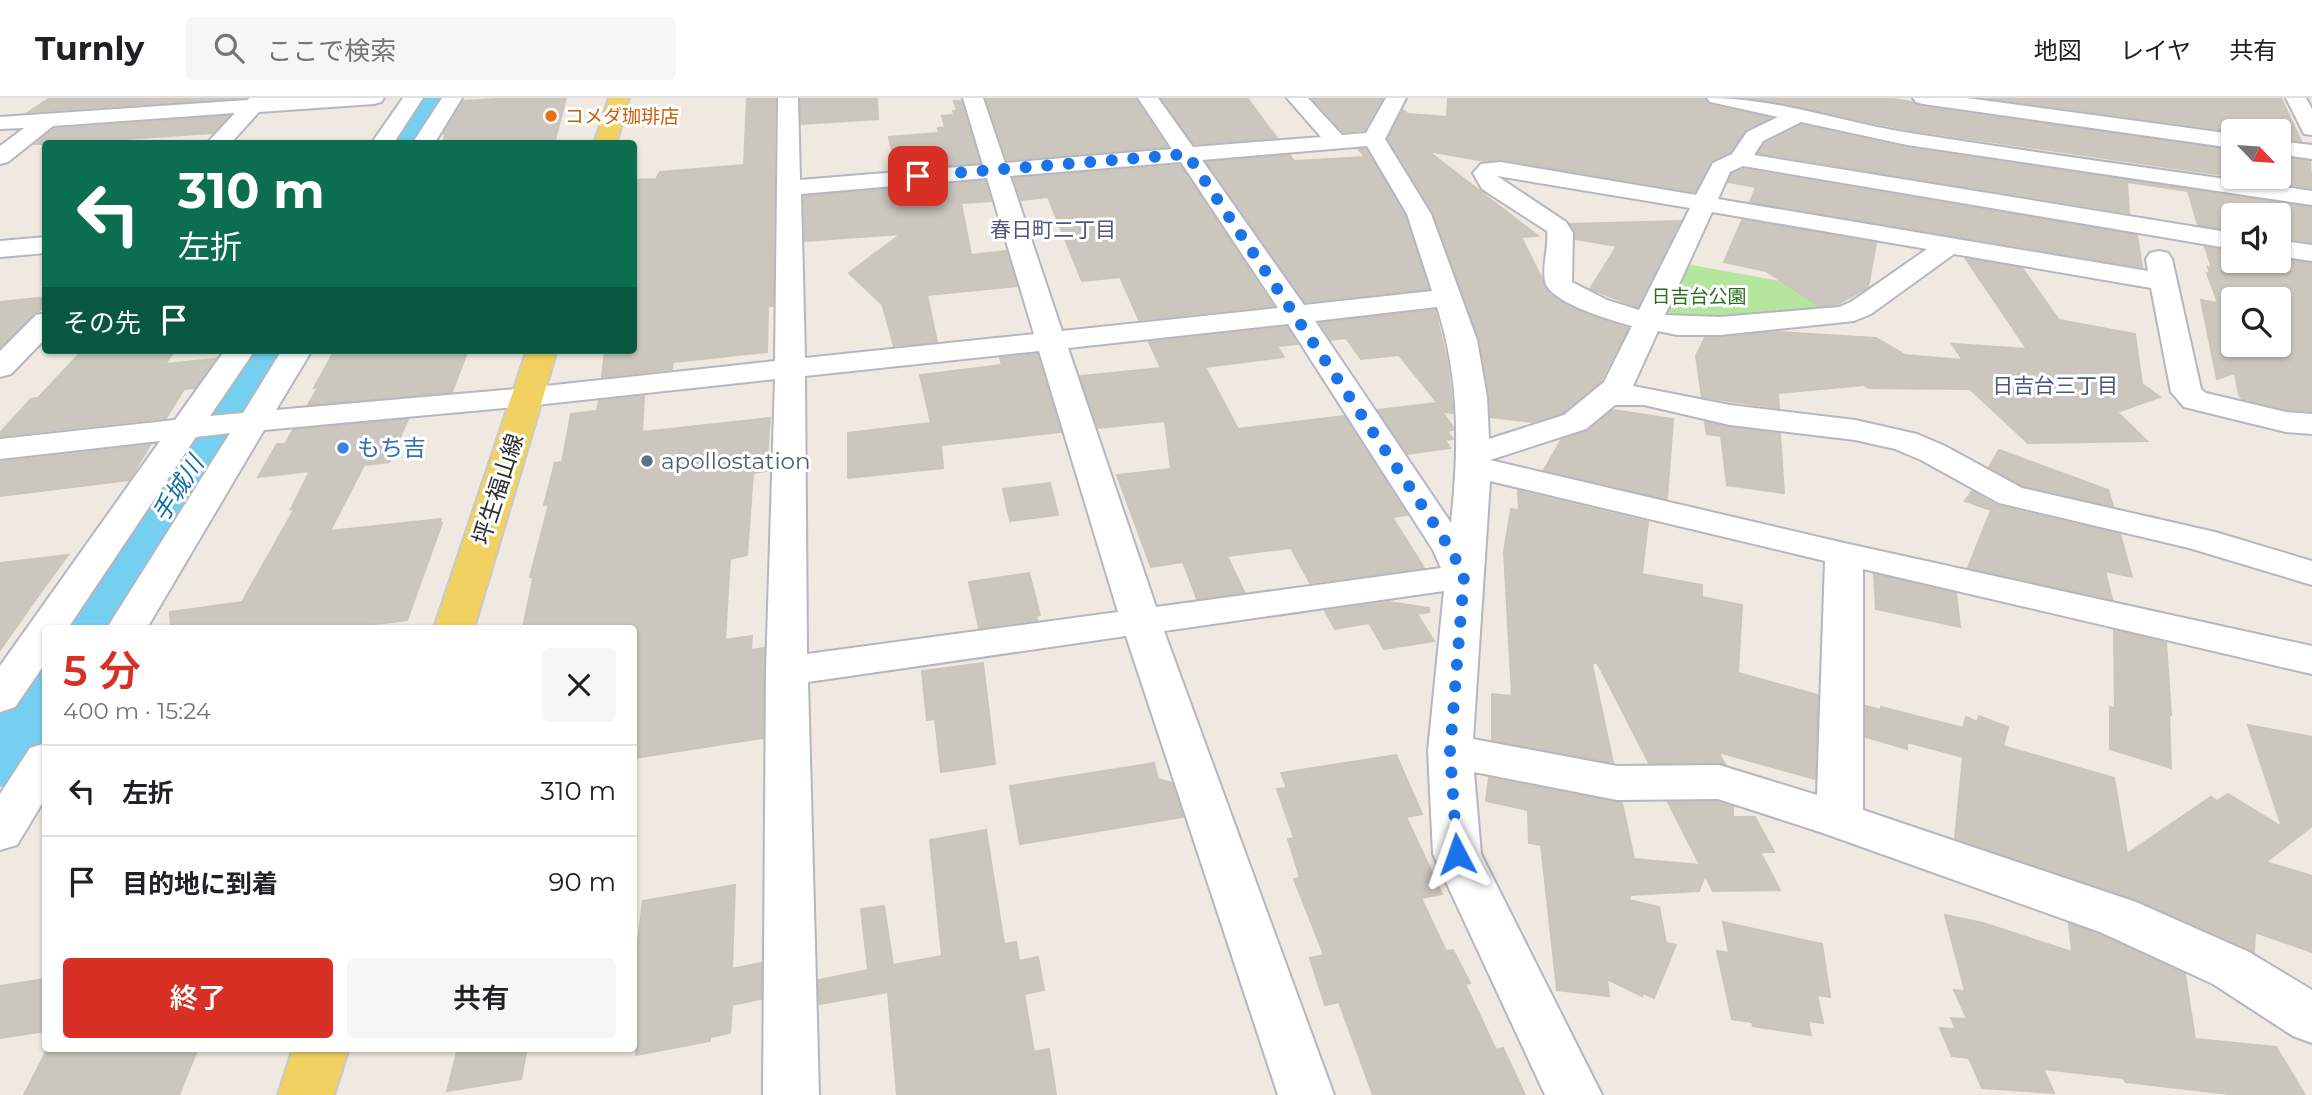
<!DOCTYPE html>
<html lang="ja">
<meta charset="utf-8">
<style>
body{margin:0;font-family:Montserrat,"Noto Sans JP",sans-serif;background:#f6f6f6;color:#202124;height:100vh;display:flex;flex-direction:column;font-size:26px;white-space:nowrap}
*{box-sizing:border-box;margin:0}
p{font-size:23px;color:#757577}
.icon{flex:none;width:38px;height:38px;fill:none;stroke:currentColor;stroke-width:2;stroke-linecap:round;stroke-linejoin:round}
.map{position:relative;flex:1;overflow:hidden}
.drawer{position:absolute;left:42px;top:527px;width:595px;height:427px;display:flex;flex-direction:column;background:#fff;border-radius:7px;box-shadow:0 2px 5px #0004}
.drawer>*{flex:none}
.hud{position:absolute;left:42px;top:42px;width:595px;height:214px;border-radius:7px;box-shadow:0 2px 5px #0004;background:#0b6e4f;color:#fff;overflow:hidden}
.needle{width:46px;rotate:115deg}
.buttons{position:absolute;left:2221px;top:21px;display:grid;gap:14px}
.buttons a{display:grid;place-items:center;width:70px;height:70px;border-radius:7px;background:#fff;box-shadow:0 2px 5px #0004;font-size:35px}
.pin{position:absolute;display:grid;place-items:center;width:60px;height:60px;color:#fff;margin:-30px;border-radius:14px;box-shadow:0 4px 10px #0006}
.me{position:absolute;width:77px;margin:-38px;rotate:356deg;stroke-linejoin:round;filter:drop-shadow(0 0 5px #0008)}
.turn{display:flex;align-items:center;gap:24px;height:147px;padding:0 21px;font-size:32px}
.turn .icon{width:91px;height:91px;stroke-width:2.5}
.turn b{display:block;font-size:49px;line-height:60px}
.then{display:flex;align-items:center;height:66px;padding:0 21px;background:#0003;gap:14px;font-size:26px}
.round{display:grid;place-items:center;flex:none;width:74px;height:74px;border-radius:7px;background:#f6f6f6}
.overview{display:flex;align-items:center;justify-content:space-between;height:119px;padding:0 21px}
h1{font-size:42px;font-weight:600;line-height:52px;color:#d93025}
.action{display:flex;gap:14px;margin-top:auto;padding:14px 21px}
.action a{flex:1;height:80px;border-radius:7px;background:#d93025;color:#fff;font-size:28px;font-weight:600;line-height:80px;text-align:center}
.action a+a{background:#f6f6f6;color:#202124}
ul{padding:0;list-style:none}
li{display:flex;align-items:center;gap:21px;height:91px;padding:0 21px;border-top:2px solid #e0e0e0}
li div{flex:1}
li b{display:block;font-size:26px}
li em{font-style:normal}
header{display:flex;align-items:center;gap:42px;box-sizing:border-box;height:98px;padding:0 35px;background:#fff;border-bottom:2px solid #e0e0e0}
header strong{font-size:33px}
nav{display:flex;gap:38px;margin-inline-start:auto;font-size:24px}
.search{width:490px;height:63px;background:#f6f6f6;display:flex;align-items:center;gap:18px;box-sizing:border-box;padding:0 24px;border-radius:7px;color:#757577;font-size:26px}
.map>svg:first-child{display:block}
.green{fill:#b6e59e}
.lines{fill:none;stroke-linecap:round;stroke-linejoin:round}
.river{fill:#75cff0;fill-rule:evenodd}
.building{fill:#cbc7bf;stroke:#cbc5ba;stroke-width:2;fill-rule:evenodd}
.minor-casing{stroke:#b4b7c1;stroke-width:4}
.major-casing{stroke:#c9c9c9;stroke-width:4}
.minor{fill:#fff;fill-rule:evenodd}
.major{fill:#f2d163;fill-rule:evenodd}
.route{stroke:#1a73e8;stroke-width:12;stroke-dasharray:0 21.6}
.food-dot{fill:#e8710a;stroke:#fff;stroke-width:2.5}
.shop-dot{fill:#3f7fe0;stroke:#fff;stroke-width:2.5}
.service-dot{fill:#5c6f8a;stroke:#fff;stroke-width:2.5}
.labels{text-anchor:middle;stroke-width:6;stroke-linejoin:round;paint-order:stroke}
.far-food-label{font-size:19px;fill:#c56008;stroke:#fff;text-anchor:start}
.far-park-label{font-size:19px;fill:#2c6e1b;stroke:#fff}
.far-neighbourhood-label{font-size:21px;fill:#4d5680;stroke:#fff}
.shop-label{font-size:23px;fill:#366cbe;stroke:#fff;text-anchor:start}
.service-label{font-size:23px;fill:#4e5e75;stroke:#fff;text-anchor:start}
.street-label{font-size:23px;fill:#2e2e2e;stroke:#fff}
.water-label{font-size:24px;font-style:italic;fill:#0d6fa3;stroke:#fff}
</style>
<header>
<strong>Turnly</strong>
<div class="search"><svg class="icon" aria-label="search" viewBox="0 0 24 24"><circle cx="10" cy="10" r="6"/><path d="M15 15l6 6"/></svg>ここで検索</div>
<nav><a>地図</a><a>レイヤ</a><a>共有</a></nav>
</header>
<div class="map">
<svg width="2312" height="997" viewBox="0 0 2312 997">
<rect width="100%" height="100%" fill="#efe9e1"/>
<!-- green -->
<path class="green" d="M 1681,165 L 1796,186 L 1833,207 L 1832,217 L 1653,222 Z"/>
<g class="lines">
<!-- river -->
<path class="river" d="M 415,0 L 447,0 L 419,46 L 384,46 Z
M 245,252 L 291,252 L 119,530 L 57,530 Z
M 46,571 L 46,649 L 25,681 L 0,689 L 0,609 L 22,578 Z"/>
</g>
<!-- building -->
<path class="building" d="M 71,0 L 238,0 L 29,14 L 48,1 Z
M 511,0 L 566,0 L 554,46 L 445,46 L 444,34 L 463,3 Z
M 747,0 L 775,0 L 773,208 L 768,208 L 767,254 L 673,264 L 672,271 L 602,279 L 605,252 L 634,252 L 634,82 L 656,81 L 660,74 L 744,67 Z
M 801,0 L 877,0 L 878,21 L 801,26 Z
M 986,0 L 1135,0 L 1167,49 L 1007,62 Z
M 1161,0 L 1247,0 L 1277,40 L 1194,46 Z
M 1312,0 L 1383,0 L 1364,32 L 1343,34 Z
M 1448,0 L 1704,0 L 1709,7 L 1770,20 L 1746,32 L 1730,54 L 1711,64 L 1695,94 L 1501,61 L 1484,63 L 1428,53 L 1538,138 L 1521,139 L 1550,197 L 1582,214 L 1628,230 L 1600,284 L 1563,315 L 1533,324 L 1491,319 L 1479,241 L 1433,115 L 1388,41 L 1403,12 L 1408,16 L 1447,19 Z
M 1747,0 L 1887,0 L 1912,4 L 1923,9 L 2233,52 L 2233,79 L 2278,79 L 2278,59 L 2310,63 L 2312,90 L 1910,32 Z
M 1987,0 L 2281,0 L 2301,43 L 2278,40 L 2278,33 L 2233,33 Z
M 954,3 L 961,3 L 980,65 L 896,71 L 889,39 L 939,35 L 938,30 L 945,29 L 942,18 L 954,17 L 953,13 L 957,13 Z
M 229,18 L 213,35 L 124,41 L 131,46 L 35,46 L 54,31 Z
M 1801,27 L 1907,50 L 2312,109 L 2312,144 L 2278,139 L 2278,117 L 2233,117 L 2233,132 L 2198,127 L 2188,93 L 2127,84 L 2129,115 L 1758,55 L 1765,45 Z
M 1358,51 L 1366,51 L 1405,117 L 1429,191 L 1305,204 L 1207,64 L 1290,57 L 1294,63 L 1366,59 Z
M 1180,67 L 1273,208 L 1139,222 L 1120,179 L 1082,183 L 1048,99 L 1021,102 L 1014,80 Z
M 1743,71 L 2137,137 L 2142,169 L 1750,104 L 1756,89 L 1728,84 L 1732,76 Z
M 985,83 L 991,103 L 961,105 L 971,157 L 1006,153 L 1017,188 L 927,197 L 937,244 L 894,248 L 883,209 L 885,209 L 849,175 L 901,136 L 805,143 L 804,98 Z
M 1742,122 L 1876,145 L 1868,189 L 1838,206 L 1819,208 L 1766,173 L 1724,164 Z
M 1680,123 L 1638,209 L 1590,191 L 1617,148 L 1575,141 L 1575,134 L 1570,126 Z
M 2205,149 L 2233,153 L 2233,163 L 2278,161 L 2312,165 L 2312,313 L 2286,311 L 2243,301 L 2239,297 L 2235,275 L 2217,281 L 2201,202 L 2218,205 L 2207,175 L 2210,176 L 2208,169 L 2212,170 ZM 2233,201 L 2278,201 L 2278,247 L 2233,247 Z
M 1966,161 L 2022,170 L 2059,222 L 2135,236 L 2142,286 L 2160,299 L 2117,314 L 2147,343 L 2028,345 L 1970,291 L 1868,290 L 1865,287 L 1778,295 L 1779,310 L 1702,299 L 1696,258 L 1705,240 L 1778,234 L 1876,240 L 1905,257 L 1963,262 L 1952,246 L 2027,251 Z
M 46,199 L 46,206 L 0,249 L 0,204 Z
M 1435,212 L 1447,263 L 1453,315 L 1445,314 L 1399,257 L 1361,261 L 1346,240 L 1331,242 L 1320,225 Z
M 1287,229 L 1297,246 L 1277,248 L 1284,259 L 1205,269 L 1238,331 L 1344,318 L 1407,417 L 1392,419 L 1424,470 L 1310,485 L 1291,450 L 1265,453 L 1227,458 L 1244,494 L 1197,501 L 1183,464 L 1151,469 L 1117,377 L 1171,371 L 1165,323 L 1098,330 L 1080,278 L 1161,270 L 1149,244 Z
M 83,252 L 175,252 L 165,266 L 215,261 L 195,290 L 184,291 L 166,320 L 0,338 L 0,335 L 31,301 L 38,300 Z
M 335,252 L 468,252 L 452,294 L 308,307 L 318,289 L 314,290 Z
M 1037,256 L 1061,334 L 941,347 L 943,370 L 848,380 L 848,335 L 931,325 L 920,277 L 1002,267 L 1000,260 Z
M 644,298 L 642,334 L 770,320 L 766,373 L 753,375 L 747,457 L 730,461 L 725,542 L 752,538 L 751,552 L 764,550 L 763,640 L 634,660 L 634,530 L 523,530 L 532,486 L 533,479 L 530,479 L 549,406 L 544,407 L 555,365 L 562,364 L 571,316 L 597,313 L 599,303 Z
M 1436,305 L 1453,329 L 1453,332 L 1447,333 L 1453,341 L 1445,342 L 1450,350 L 1407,356 L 1378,312 Z
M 1613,312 L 1673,321 L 1667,401 L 1544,372 L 1561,342 L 1588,333 Z
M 408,321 L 389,364 L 364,367 L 330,433 L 441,421 L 440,425 L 442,425 L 407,522 L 344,530 L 171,530 L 170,514 L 242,504 L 295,410 L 291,411 L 310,373 L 258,379 L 277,346 L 285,346 L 293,332 Z
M 1705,324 L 1780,336 L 1784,395 L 1727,387 L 1721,338 L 1707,336 Z
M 150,347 L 129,382 L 0,398 L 0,364 Z
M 1999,352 L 2108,392 L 2113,408 L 2023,388 L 1989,369 Z
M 1050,385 L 1058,417 L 1010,423 L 1003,391 Z
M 1518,393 L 1648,424 L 1642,476 L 1702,487 L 1702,499 L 1742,507 L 1738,575 L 1818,597 L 1815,681 L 1718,654 L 1725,666 L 1649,665 L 1597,564 L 1592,566 L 1613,665 L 1492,642 L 1492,596 L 1512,598 L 1504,454 L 1511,411 L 1519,412 Z
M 1972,393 L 1998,408 L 2120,436 L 2132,479 L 2105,473 L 2112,501 L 1968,470 L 1991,412 L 1965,403 Z
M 68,457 L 43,491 L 0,552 L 0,465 Z
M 1029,475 L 1040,517 L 1036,518 L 1037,522 L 979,530 L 969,484 Z
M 1874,476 L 1956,495 L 1960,529 L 1876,511 Z
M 1389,504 L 1429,510 L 1429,514 L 1417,516 L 1434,543 L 1384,551 L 1369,525 L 1335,531 L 1325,513 Z
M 2114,532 L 2166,545 L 2171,617 L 2169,616 L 2171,670 L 2110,651 L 2110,609 L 2115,611 Z
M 983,565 L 995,666 L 941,674 L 935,621 L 927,622 L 922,573 Z
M 1866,608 L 1881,612 L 1881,609 L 1963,630 L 1966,619 L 1977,624 L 1979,618 L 2008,629 L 2003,648 L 2114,680 L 2127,756 L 2211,699 L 2217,703 L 2228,696 L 2282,729 L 2248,627 L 2312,639 L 2312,728 L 2266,764 L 2312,778 L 2312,854 L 2255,834 L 2254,854 L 2137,802 L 1955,740 L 1963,659 L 1907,644 L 1907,651 L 1866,639 Z
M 1396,657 L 1422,716 L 1406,719 L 1442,796 L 1421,800 L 1446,853 L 1453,852 L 1470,885 L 1465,886 L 1496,952 L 1503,950 L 1525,997 L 1373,997 L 1339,904 L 1325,907 L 1310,860 L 1324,857 L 1294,781 L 1300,780 L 1288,741 L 1294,740 L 1277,691 L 1287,690 L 1281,675 Z
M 1154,665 L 1158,681 L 1172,685 L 1183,719 L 1020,746 L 1010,688 Z
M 1489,680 L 1622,705 L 1634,761 L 1700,767 L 1668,704 L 1718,704 L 1733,709 L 1733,719 L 1755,719 L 1774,754 L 1760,754 L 1780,792 L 1713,793 L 1705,777 L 1699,793 L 1630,797 L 1629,802 L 1659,809 L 1666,845 L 1676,847 L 1654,900 L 1643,895 L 1642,898 L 1607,881 L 1609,898 L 1557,892 L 1541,747 L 1529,745 L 1528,712 L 1486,703 Z
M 986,732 L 1004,846 L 1016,844 L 1019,863 L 1038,859 L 1044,892 L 1024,896 L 1034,954 L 1049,951 L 1056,997 L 897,997 L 888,894 L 819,906 L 819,882 L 868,872 L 861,811 L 884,808 L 893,867 L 942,858 L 930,742 Z
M 735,787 L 732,871 L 761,865 L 761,901 L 732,907 L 730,935 L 710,939 L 710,943 L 636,957 L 638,925 L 634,925 L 634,875 L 643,803 Z
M 1945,817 L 1983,825 L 2072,854 L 2069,826 L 2099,836 L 2185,876 L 2195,941 L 2276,949 L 2305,997 L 2238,997 L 2126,984 L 2123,980 L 2043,971 L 2054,995 L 1982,990 L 1969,960 L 1952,958 L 1940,930 L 1956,931 L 1951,920 L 1967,921 L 1954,892 L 1965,893 Z
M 1723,824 L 1822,846 L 1830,899 L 1817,897 L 1823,925 L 1808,923 L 1811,937 L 1753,928 L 1752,924 L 1732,921 L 1717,853 L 1729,855 Z
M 46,881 L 46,933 L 0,940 L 0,888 Z
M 48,950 L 198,950 L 179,997 L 24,997 Z
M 458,950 L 527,950 L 521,981 L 447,993 Z"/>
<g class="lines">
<defs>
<path id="minor" d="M 250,0 L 384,0 L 381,4 L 374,6 L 259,14 L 230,46 L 206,46 L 235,15 L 53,28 L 8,64 L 0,66 L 0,48 L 24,30 L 0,31 L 0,19 L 247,2 Z
M 403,0 L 423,0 L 393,46 L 371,46 Z
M 442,0 L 462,0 L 434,46 L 412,46 Z
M 778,0 L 798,0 L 800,82 L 983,67 L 963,0 L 983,0 L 1005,65 L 1172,51 L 1138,0 L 1158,0 L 1193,49 L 1321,39 L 1287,0 L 1308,0 L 1342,37 L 1366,35 L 1386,0 L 1406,0 L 1385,41 L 1431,116 L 1477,242 L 1487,299 L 1489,341 L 1564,317 L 1604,284 L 1632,228 C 1613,223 1548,204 1545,183 C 1542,167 1549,149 1547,133 L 1482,91 L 1473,75 L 1481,66 L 1501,64 L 1696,97 L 1713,65 L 1732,56 L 1747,34 L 1778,19 L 1710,4 L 1707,0 C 1778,0 1840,24 1910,35 C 2044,56 2178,74 2312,93 L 2312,107 L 1907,47 L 1801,24 L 1763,43 L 1754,57 L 2233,135 L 2233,151 L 1743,68 L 1730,74 L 1718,101 L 2148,173 L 2146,161 L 2150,155 L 2159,153 L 2168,155 L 2172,161 L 2201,291 L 2206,295 L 2286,314 L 2312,316 L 2312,336 L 2286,334 L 2184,309 L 2171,294 L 2151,190 L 1954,156 L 1871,216 L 1854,223 L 1720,237 L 1677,237 L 1658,233 L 1633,288 L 1730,307 L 1855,322 L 1917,336 L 1945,348 L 2022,390 L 2215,434 L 2312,463 L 2312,487 L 2189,450 L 1999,405 L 1921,362 L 1895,351 L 1855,342 L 1730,327 L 1644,307 L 1615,307 L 1586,331 L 1490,362 L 1844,445 L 2312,548 L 2312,576 L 1863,471 L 1863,712 L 2136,804 L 2249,854 L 2312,892 L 2312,945 L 2293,938 L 2213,886 L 2100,834 L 1823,735 L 1718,701 L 1617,702 L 1474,674 L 1481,756 L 1602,997 L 1545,997 L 1433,756 L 1428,653 L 1444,493 L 1164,533 L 1334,997 L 1278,997 L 1126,538 L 808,584 L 819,997 L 763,997 L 766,573 L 775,281 L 527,308 L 264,332 L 147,530 L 107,530 L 230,335 L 196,339 L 68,530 L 46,530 L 46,564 L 15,609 L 0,614 L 0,568 L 160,343 L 0,361 L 0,341 L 175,322 L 225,252 L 255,252 L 210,318 L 243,315 L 282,252 L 312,252 L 276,312 L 527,290 L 775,263 ZM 1367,48 L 1407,116 L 1432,193 L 1304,207 L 1202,62 ZM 1181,64 L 1278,210 L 1062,233 L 1010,78 ZM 1497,78 L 1690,110 L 1639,212 L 1607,202 L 1572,184 L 1573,135 L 1566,124 ZM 987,80 L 1034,236 L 805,260 L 801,96 ZM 1712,114 L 1927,151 L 1851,204 L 1839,209 L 1720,219 L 1665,217 ZM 1437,209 C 1460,281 1459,352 1451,425 L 1315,223 ZM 1288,226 L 1433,452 L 1441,470 L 1156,509 L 1068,250 ZM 1039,253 L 1118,514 L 807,556 L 805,278 ZM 1490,383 L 1825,463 L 1817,697 L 1719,667 L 1617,668 L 1473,641 Z
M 1913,0 L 1967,0 L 2233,36 L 2233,50 L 1923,6 L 1916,4 Z
M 2286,0 L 2306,0 L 2312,11 L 2312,37 L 2304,36 Z
M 2278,43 L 2312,47 L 2312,61 L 2278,56 Z
M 46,139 L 46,155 L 0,159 L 0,143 Z
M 2278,142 L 2312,147 L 2312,163 L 2278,158 Z
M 46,215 L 46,240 L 11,276 L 0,279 L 0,253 L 36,217 Z
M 46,645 L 46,699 L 17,747 L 0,752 L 0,696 L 30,650 Z"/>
<path id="major" d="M 609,0 L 629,0 L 616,46 L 594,46 Z
M 527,252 L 557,252 L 474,530 L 434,530 Z
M 293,950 L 349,950 L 334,997 L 278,997 Z"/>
</defs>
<!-- minor casing -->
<use href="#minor" class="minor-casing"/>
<!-- major casing -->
<use href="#major" class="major-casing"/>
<!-- minor -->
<use href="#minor" class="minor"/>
<!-- major -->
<use href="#major" class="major"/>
</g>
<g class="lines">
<!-- route -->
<path class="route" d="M 918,78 L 1187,56 L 1423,409 L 1451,452 L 1464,478 L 1450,653 L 1457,756"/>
</g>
<!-- markers -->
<circle class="food-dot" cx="551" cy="18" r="7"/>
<circle class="shop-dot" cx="343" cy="350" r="7"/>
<circle class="service-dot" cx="647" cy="363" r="7"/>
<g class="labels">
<!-- far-food labels -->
<g class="far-food-label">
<text x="565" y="25">コメダ珈琲店</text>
</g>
<!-- far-park labels -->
<g class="far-park-label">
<text x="1699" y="205">日吉台公園</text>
</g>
<!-- far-neighbourhood labels -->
<g class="far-neighbourhood-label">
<text x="1053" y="139">春日町二丁目</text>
<text x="2055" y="295">日吉台三丁目</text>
</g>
<!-- shop labels -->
<g class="shop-label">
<text x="357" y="358">もち吉</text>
</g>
<!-- service labels -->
<g class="service-label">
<text x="661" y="371">apollostation</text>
</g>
<!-- street labels -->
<g class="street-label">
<text transform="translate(498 391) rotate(-72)" y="8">坪生福山線</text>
</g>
<!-- water labels -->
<g class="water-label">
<text transform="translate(178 391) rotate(-57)" y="8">手城川</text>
</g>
</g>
</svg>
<div class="buttons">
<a><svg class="needle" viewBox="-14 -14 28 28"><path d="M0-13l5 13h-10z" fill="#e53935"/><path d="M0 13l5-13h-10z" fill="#757577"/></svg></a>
<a><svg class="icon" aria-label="sound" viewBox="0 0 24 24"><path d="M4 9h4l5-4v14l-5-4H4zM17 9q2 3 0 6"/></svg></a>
<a><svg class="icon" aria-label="search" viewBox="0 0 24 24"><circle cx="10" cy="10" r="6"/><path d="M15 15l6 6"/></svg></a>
</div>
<div class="pin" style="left:918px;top:78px;background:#d93025"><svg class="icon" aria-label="arrive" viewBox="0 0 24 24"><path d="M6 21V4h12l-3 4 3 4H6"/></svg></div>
<svg class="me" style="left:1457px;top:756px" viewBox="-20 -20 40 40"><path d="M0-17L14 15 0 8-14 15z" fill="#1a73e8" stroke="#fff" stroke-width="4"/></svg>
<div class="hud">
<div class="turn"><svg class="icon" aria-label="left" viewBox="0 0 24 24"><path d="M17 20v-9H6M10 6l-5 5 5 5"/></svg><div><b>310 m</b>左折</div></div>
<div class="then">その先<svg class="icon" aria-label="arrive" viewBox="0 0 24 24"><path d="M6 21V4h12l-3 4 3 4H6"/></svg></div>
</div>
<section class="drawer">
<div class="overview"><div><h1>5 分</h1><p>400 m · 15:24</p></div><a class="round"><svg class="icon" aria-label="close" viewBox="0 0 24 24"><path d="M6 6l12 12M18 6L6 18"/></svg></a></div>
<ul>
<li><svg class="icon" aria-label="left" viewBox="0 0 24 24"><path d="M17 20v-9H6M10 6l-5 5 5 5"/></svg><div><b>左折</b></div><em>310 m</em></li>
<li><svg class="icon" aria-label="arrive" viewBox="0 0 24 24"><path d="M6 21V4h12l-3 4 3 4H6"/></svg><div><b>目的地に到着</b></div><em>90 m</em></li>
</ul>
<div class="action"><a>終了</a><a>共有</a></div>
</section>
</div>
